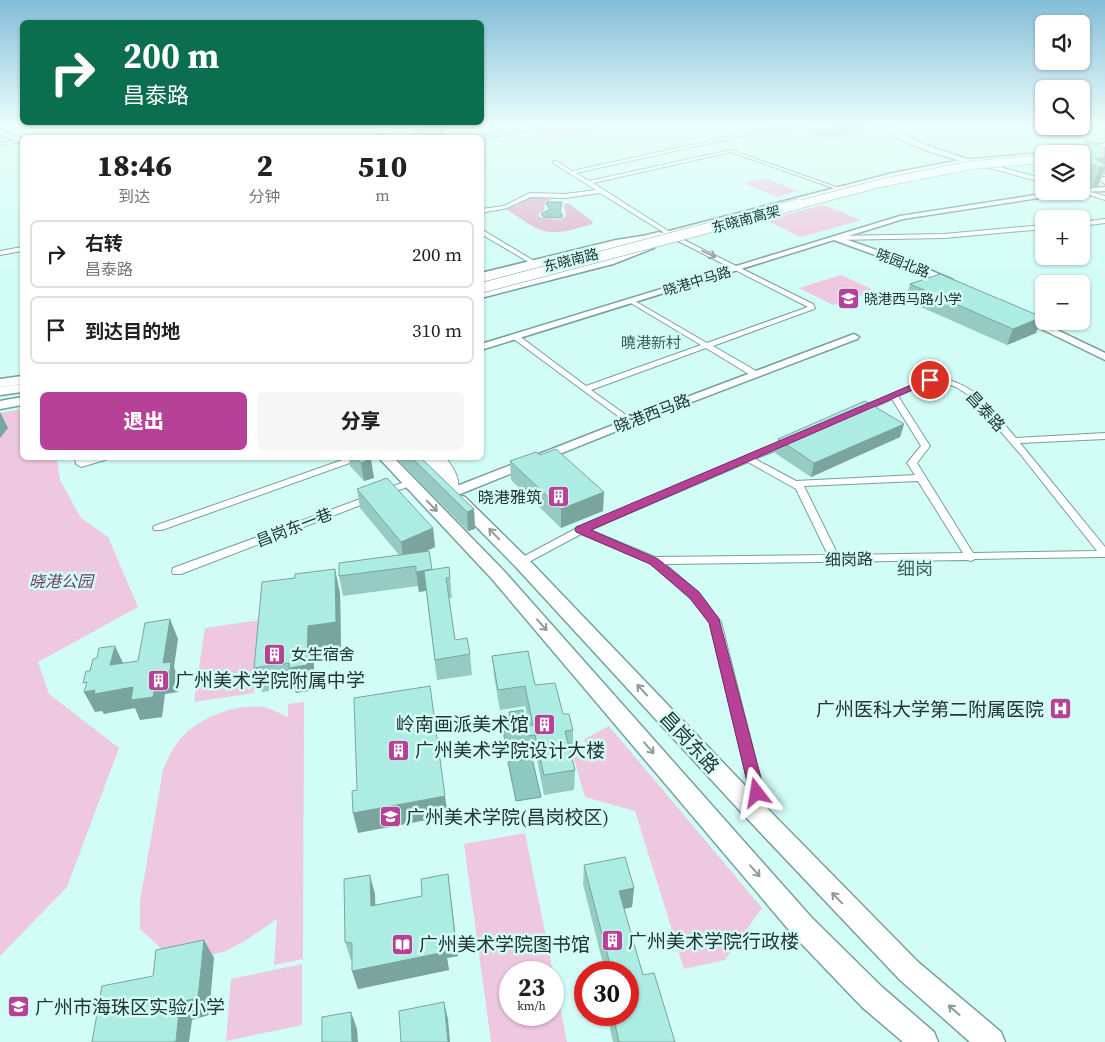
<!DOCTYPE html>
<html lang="zh">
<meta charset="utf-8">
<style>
body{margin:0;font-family:"Source Serif 4","Noto Sans SC",serif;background:#f6f6f6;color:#222;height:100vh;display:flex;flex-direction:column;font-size:19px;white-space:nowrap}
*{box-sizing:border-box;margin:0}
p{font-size:16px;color:#767676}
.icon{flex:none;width:28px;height:28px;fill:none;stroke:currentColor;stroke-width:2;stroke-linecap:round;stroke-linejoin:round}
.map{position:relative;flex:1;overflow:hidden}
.side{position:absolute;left:20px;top:135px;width:464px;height:325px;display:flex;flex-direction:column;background:#fff;border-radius:8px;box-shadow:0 1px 4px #0004}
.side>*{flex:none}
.banner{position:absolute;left:20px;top:20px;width:464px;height:105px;border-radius:8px;box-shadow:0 1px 4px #0004;background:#0b6e4f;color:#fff;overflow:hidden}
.tools{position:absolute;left:1035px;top:15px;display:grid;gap:10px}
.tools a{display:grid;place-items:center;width:55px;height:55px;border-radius:8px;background:#fff;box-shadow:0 1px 4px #0004;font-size:25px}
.speed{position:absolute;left:499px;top:961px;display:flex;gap:10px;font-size:25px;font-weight:700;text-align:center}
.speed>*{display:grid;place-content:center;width:65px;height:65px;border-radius:50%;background:#fff;box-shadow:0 1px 4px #0004;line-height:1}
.speed small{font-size:12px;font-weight:400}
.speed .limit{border:8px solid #d22;background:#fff;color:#111}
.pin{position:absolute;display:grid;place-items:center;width:42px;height:42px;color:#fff;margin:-21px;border:2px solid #fff;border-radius:50%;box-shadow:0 1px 5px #0007}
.me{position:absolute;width:55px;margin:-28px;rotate:346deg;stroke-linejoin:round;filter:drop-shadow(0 0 4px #0008)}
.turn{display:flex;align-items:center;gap:18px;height:105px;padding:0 20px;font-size:22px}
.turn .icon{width:65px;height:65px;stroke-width:2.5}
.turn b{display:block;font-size:35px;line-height:42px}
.eta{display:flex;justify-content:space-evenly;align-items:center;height:85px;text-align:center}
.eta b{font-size:30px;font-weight:800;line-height:35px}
.primary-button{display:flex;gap:10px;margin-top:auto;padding:10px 20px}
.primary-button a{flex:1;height:58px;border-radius:8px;background:#b84198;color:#fff;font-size:20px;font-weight:800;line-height:58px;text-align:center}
.primary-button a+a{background:#f6f6f6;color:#222}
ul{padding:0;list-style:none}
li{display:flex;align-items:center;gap:15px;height:68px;margin:0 10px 8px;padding:0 10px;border:2px solid #e0e0e0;border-radius:8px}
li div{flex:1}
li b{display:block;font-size:19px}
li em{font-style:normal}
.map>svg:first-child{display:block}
.green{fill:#eec7e0;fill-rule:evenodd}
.forest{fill:#e1b4d1}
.water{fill:#8ccac1;stroke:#6d9d96}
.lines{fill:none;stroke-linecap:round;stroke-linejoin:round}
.river{fill:#8ccac1;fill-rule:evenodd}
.minor-casing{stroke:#77a099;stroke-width:2}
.tertiary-casing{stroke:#77a099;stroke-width:3}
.secondary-casing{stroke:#77a099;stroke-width:2}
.primary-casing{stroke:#77a099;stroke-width:3}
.trunk-casing{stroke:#77a099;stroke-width:3}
.minor{fill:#fff;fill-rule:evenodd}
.tertiary{fill:#fff;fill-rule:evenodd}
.secondary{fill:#fff;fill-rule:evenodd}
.primary{fill:#fff;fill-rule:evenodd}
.trunk{fill:#fff;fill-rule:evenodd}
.trunk-bridge-far1-casing{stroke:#77a099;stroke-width:9;stroke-linecap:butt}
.trunk-bridge-casing{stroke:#77a099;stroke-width:11;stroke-linecap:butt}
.trunk-bridge-far1{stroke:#fff;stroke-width:8}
.trunk-bridge{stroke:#fff;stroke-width:10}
.wall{fill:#95cbc2}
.shaded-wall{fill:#79a59e}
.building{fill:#adece2;stroke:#79a59e}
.oneway{stroke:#929a98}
.route{fill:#b84198;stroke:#782a63}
.labels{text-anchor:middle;stroke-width:5;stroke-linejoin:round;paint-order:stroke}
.far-street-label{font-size:14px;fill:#243532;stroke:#d2fdf6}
.far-poi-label{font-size:14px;fill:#243532;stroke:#d2fdf6;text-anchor:start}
.far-neighbourhood-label{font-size:15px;fill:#39605b;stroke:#d2fdf6}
.street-label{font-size:16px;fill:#243532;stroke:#d2fdf6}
.poi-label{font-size:16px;fill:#243532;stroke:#d2fdf6;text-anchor:end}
.park-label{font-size:16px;font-style:italic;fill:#763e65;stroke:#d2fdf6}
.neighbourhood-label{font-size:18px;fill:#39605b;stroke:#d2fdf6}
.near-poi-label{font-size:19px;fill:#243532;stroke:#d2fdf6;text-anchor:start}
.near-street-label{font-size:19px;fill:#243532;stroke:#d2fdf6}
</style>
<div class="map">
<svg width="1105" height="1042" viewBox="0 0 1105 1042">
<rect width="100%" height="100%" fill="#d2fdf6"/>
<!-- green -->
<path class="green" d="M 556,126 L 595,126 L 598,127 C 587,136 559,141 545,138 C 541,137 539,133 536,130 Z
M 765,178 L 798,191 L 777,197 L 744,183 Z
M 823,205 L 861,220 L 801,237 L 765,220 Z
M 841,275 L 876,291 L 833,305 L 799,288 Z
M 22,409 L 22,458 L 57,458 L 60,480 L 81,518 L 108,537 L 138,607 L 38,662 L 49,694 L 119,748 L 67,887 L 0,956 L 0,413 Z
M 260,620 L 254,693 L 194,702 L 205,628 Z
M 304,702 L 303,959 L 274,965 L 277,919 L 248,939 L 226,951 L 203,957 L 164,951 L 140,929 L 140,901 L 163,770 C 168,758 175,743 185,734 C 204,716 240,702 267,708 C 274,710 281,714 288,717 L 288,704 Z
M 609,726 L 762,908 L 725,960 L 684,969 L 635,811 L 585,797 L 573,756 L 588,756 L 584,739 Z
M 525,833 L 567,1042 L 491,1042 L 464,844 ZM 552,972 L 552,1015 L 510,1015 L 510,972 Z
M 302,964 L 302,1025 L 226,1041 L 231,979 Z"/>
<!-- forest -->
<path class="forest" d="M 530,197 L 550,197 L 551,200 L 545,202 L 544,211 L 538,214 L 539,217 L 561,220 L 566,216 L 564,205 L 566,203 L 570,204 L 593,222 L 592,224 C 546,238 544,235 506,209 L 518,205 Z"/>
<!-- water -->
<path class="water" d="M 547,202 L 562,202 L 560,211 L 562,214 L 562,218 L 544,217 L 541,214 L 550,209 L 546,204 Z
M 523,710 L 529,743 L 506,747 L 501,719 L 510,717 L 509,712 Z
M 532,758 L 541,797 L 516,801 L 508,762 Z"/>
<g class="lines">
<!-- river -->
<path class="river" d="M 1088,139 L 1098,144 L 1093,147 L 1083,142 Z"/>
<defs>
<path id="minor" d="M 787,126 L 798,126 L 751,134 L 576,173 L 589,181 L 731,150 L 839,188 L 839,190 L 731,152 L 593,183 L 670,232 L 670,234 L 668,235 L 600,193 L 565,198 L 531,197 L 507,208 L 481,213 L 481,209 L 504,206 L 530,193 L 565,194 L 596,190 L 553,163 L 553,161 L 557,161 L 572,171 L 751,132 Z
M 22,140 L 21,142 L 0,145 L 0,143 Z
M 1101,177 L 1105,177 L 1105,184 L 1098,179 Z
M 1105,219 L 1105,223 L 1081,226 L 1081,222 Z
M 1044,225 L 1044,229 L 944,238 L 835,240 L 832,238 L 835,236 L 944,234 Z
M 481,229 L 536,262 L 537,263 L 532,264 L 481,234 Z
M 678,239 L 682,239 L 813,304 L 815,308 L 814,309 L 713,346 L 758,372 L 758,376 L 752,376 L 706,348 L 591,390 L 633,420 L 634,422 L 630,425 L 511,337 L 515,335 L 518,335 L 586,386 L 701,345 L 629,302 L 629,300 L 633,300 L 707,343 L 808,307 L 678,241 Z
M 22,247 L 22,251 L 0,255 L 0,251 Z
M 930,377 C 975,380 989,407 1016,438 L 1105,433 L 1105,439 L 1020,443 L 1105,547 L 1105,557 L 975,559 L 971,561 L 967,560 L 665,564 L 698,592 L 721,622 L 764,793 L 753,808 L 748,810 L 743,808 L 741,804 L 750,792 L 710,623 L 690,598 L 650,563 L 581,534 L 525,564 L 517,564 L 516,562 L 517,560 L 577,528 L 788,439 L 792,442 L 791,444 L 755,459 L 796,481 L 915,475 L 907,463 L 921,446 L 892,399 L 864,412 L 861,413 L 857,410 ZM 931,381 L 942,382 L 956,387 L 970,396 L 1021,455 L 1097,551 L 973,553 L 917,463 L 930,446 L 898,396 ZM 748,462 L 796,489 L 828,555 L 655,557 L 590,530 ZM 918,481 L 963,553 L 838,555 L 804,486 Z
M 75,458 L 84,458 L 85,460 L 94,458 L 107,458 L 105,460 L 81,467 L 76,464 Z
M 348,458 L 360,458 L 358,460 L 162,530 L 154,530 L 153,528 L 154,526 Z
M 410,480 L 413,481 L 415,483 L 413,485 L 385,495 L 380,492 L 382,490 Z
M 371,495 L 374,496 L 376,498 L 374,500 L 181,574 L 173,574 L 172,571 L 173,568 Z"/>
<path id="tertiary" d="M 537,126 L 550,126 L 481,139 L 475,138 Z
M 879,126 L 886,126 L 926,145 L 972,161 L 969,163 C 939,155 904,145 879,126 Z
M 0,130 L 22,139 L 22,143 L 0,134 Z
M 1105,187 L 1105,191 L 1078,192 L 903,219 L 842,238 L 911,262 L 953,280 L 953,284 L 947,284 L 905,266 L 834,240 L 481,350 L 481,344 L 900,216 L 1061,191 L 1081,191 L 1081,189 Z
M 642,236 L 645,236 L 645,240 L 616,244 L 481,278 L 481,273 L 616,240 Z
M 647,246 L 654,248 L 613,264 L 481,298 L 481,293 L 607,260 Z
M 1024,314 L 1105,353 L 1105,360 L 1021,319 L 1020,317 Z
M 854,334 L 859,337 L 857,339 L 634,424 L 455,496 L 451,497 L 445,493 L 447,490 L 626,420 Z"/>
<path id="secondary" d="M 974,160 L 1044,179 L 1044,183 L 972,163 L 971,162 Z
M 1081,189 L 1105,196 L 1105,200 L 1077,191 L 1081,191 Z
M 434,458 L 446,458 C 454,468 463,483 456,496 L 446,496 L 444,493 L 443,474 Z"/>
<path id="primary" d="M 387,126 L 394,126 L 389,138 L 382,138 Z
M 1105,143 L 1105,147 L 1078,153 L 1074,151 Z
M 1044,153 L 1047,154 L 1044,154 L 1044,157 L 961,164 L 893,177 L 641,244 L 636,241 L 638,239 L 893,173 L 961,160 Z
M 552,261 L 557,264 L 556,266 L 481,285 L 481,279 Z
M 22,376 L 22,384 L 0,387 L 0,379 Z
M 22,397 L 22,405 L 0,409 L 0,401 Z
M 379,458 L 394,458 L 504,571 L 812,918 L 882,987 L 934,1032 L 938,1042 L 903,1042 L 862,1007 L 794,936 L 492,579 Z
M 459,495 L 465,497 L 527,558 L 756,797 L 918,962 L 1001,1032 L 1005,1042 L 970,1042 L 900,980 L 740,811 L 515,566 L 453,503 L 451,500 L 453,497 Z"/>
<path id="trunk" d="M 659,232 L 662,233 L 662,237 L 481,282 L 481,276 Z
M 631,250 L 636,253 L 635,255 L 481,296 L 481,290 Z
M 22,384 L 22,392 L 0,395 L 0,387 Z
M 421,458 L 436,458 L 451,475 L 459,493 L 457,496 L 445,496 L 436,476 Z"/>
</defs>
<!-- minor casing -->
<use href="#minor" class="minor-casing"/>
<!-- tertiary casing -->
<use href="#tertiary" class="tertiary-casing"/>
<!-- secondary casing -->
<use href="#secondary" class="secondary-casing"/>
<!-- primary casing -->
<use href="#primary" class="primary-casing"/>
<!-- trunk casing -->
<use href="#trunk" class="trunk-casing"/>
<!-- minor -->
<use href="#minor" class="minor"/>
<!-- tertiary -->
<use href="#tertiary" class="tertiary"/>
<!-- secondary -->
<use href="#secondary" class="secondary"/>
<!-- primary -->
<use href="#primary" class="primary"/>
<!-- trunk -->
<use href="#trunk" class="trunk"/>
<defs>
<path id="trunk-bridge-far1" d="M 794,206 L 881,183 L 972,165 L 1044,159"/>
<path id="trunk-bridge" d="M 481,288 L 799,204"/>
</defs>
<!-- trunk-bridge-far1 casing -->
<use href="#trunk-bridge-far1" class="trunk-bridge-far1-casing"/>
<!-- trunk-bridge casing -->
<use href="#trunk-bridge" class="trunk-bridge-casing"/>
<!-- trunk-bridge-far1 -->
<use href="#trunk-bridge-far1" class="trunk-bridge-far1"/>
<!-- trunk-bridge -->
<use href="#trunk-bridge" class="trunk-bridge"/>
</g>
<!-- wall -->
<path class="wall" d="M 807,126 L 869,126 L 869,129 L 828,138 L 806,132 Z
M 1042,147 L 1105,149 L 1105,175 L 1102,175 L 1098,186 L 1093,186 L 1081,183 L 1081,154 L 1044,154 L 1044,172 L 1036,166 Z
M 910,284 L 1036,333 L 1007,345 L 905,300 Z
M 904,424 L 900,437 L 811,477 L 775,453 L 778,439 Z
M 349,458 L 369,458 L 374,478 L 364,481 L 350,466 Z
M 396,458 L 421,458 L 474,509 L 475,529 L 468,531 Z
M 510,461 L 603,511 L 561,528 L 511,480 Z
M 357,489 L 433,528 L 435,547 L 424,552 L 432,570 L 450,578 L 452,598 L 449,598 L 455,640 L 470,654 L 472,675 L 437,680 L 426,591 L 419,592 L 418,586 L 343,596 L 339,576 L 399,555 L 360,508 Z
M 340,593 L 341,647 L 314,651 L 314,690 L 296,693 L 294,687 L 262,692 L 254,668 Z
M 492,656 L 535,685 L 563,714 L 573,730 L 573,750 L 570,751 L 575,770 L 574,790 L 544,795 L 536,755 L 526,756 L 524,747 L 524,727 L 530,726 L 525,706 L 500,710 L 494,676 Z
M 584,865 L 634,888 L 632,907 L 624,909 L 643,975 L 675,1042 L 613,1042 L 607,1015 L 628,1015 L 628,972 L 605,972 L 583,884 Z
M 448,874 L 458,956 L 447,958 L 449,970 L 358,989 L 352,971 L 352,960 L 351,960 L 345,942 L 375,894 L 375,905 L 422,896 Z"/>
<!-- shaded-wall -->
<path class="shaded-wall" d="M 443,126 L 448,126 L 444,138 L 413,138 L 412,129 Z
M 830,126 L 869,126 L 869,129 L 828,138 Z
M 1105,157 L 1105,168 L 1098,186 L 1093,186 L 1100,167 L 1095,159 Z
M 1042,317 L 1036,333 L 1007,345 L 1013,329 Z
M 0,412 L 8,428 L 0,438 Z
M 904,424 L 900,437 L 811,477 L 814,463 Z
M 371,459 L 374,478 L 364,481 L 361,463 Z
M 604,492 L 603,511 L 561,528 L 561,509 Z
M 474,509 L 475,529 L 468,531 L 467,512 Z
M 433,528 L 435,547 L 404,561 L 401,542 Z
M 335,569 L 340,593 L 341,647 L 314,651 L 314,690 L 296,693 L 289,668 Z
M 432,569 L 434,589 L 419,592 L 416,572 Z
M 170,619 L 178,639 L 174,667 L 179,682 L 178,692 L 165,694 L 162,717 L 140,720 L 135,708 L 104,714 L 102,711 L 95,712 L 84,692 L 157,674 L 163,663 Z
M 115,646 L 124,665 L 110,665 Z
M 445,796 L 448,816 L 358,833 L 353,813 Z
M 448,874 L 458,956 L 447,958 L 449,970 L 358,989 L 352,971 L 444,939 Z
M 370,875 L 375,894 L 376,925 L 371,906 Z
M 634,888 L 632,907 L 617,910 L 619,891 Z
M 204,940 L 214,958 L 209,1015 L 192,1020 L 189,1042 L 176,1042 L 176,1041 L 180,1002 Z
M 444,1002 L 448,1019 L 450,1042 L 448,1042 Z
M 351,1012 L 357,1029 L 358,1042 L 352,1042 Z"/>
<!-- building -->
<path class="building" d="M 412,126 L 443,126 L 443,127 L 412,129 Z
M 1094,144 L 1105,149 L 1105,157 L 1095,159 L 1105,164 L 1105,167 L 1100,167 L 1081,162 L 1081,154 L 1051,154 L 1042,147 Z
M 940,274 L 1042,317 L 1013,329 L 910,284 Z
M 865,401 L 904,424 L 814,463 L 778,439 Z
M 556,449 L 604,492 L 561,509 L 510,461 L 536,452 L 540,455 Z
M 356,458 L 369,458 L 371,459 L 361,463 Z
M 412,458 L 421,458 L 474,509 L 467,512 Z
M 387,478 L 433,528 L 401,542 L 357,489 Z
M 429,551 L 432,569 L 416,572 L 416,566 L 339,576 L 339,563 Z
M 449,567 L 450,578 L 446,578 L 455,640 L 467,638 L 470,654 L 435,660 L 424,571 Z
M 335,569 L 336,622 L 308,626 L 307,665 L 289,668 L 289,663 L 254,668 L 262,582 L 295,578 L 295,574 Z
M 170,619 L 163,663 L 171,662 L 170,672 L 157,674 L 153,697 L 131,700 L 133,687 L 94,694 L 95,690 L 84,692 L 87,682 L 83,683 L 86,671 L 90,671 L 93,659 L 97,658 L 99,648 L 115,646 L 110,665 L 138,661 L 145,623 Z
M 528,651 L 535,685 L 555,683 L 563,714 L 569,714 L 573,730 L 565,731 L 575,770 L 544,775 L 535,735 L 526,736 L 524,727 L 533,725 L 525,686 L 498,690 L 492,656 Z
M 430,686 L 445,796 L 353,813 L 352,791 L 357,790 L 354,698 Z
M 625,857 L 634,888 L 619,891 L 643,975 L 654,973 L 675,1042 L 619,1042 L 613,1015 L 628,1015 L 628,972 L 612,972 L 584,865 Z
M 448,874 L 455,937 L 444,939 L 445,952 L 352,971 L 352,943 L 345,942 L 344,879 L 370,875 L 371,906 L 422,896 L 421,879 Z
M 204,940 L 198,998 L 180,1002 L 176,1041 L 172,1042 L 92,1042 L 102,986 L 153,976 L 156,950 Z
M 444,1002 L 448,1042 L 401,1042 L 399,1011 Z
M 351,1012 L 352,1042 L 322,1042 L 322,1017 Z"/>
<!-- one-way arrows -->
<defs><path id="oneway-shaft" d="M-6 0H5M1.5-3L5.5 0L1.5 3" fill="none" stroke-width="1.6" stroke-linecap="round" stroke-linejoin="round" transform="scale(1.25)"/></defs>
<g class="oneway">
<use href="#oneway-shaft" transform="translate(709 254) rotate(25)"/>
<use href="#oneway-shaft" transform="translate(432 506) rotate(46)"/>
<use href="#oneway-shaft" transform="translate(494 534) rotate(-134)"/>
<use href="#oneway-shaft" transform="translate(542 625) rotate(48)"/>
<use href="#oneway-shaft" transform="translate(642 690) rotate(-133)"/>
<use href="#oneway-shaft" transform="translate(649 748) rotate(49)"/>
<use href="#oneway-shaft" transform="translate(755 871) rotate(49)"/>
<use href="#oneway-shaft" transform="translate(837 898) rotate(-134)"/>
<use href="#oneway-shaft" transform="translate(954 1010) rotate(-139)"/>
</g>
<!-- sky -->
<linearGradient id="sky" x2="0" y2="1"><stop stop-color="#83bdd8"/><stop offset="0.46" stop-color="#ebfefb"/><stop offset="1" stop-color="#ebfefb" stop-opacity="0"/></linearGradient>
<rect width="1105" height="272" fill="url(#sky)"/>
<!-- route -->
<path class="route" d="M 930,377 L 933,378 L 933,381 L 591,530 L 658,559 L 699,592 L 719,619 L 765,793 L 762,798 L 757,800 L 751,798 L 709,623 L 690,598 L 650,564 L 576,532 L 575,530 L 576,527 Z"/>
<!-- icons -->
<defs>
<symbol id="school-square" viewBox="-11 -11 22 22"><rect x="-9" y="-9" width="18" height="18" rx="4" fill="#b84198" stroke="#d2fdf6"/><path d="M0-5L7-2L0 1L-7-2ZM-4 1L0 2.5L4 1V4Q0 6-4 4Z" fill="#fff"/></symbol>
<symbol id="building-square" viewBox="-11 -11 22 22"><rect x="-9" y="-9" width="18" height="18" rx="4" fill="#b84198" stroke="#d2fdf6"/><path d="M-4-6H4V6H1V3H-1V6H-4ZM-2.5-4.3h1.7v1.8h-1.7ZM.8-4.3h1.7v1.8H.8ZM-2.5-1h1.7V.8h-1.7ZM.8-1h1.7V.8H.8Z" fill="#fff"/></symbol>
<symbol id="hospital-square" viewBox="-11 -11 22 22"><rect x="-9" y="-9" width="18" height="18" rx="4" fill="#b84198" stroke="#d2fdf6"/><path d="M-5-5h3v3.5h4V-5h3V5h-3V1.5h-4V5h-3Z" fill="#fff"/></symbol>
<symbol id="university-square" viewBox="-11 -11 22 22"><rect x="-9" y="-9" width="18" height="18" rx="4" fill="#b84198" stroke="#d2fdf6"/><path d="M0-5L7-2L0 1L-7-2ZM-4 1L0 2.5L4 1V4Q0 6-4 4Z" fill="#fff"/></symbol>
<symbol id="library-square" viewBox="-11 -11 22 22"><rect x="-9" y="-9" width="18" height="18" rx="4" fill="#b84198" stroke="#d2fdf6"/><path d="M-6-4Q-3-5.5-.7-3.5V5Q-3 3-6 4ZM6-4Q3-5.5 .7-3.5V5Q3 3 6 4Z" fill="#fff"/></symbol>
</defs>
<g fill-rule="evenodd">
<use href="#school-square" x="836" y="286" width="25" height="25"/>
<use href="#building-square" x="546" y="484" width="25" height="25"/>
<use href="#building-square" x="262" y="642" width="25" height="25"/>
<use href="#building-square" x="146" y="668" width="25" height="25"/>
<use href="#hospital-square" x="1048" y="696" width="25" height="25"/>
<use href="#building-square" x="532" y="712" width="25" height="25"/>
<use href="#building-square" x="386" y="738" width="25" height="25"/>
<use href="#university-square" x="378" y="804" width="25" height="25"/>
<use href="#building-square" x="600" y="928" width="25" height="25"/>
<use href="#library-square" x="390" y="932" width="25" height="25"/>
<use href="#school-square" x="6" y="994" width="25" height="25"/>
</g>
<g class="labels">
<!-- far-street labels -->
<g class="far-street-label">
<text transform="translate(746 219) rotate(-15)" y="5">东晓南高架</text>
<text transform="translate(571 260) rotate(-14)" y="5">东晓南路</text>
<text transform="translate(903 263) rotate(21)" y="5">晓园北路</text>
<text transform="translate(697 281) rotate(-17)" y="5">晓港中马路</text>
</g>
<!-- far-poi labels -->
<g class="far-poi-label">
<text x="864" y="304">晓港西马路小学</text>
</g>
<!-- far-neighbourhood labels -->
<g class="far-neighbourhood-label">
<text x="651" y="348">曉港新村</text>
</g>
<!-- street labels -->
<g class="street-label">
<text transform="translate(986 411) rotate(47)" y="6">昌泰路</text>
<text transform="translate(652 413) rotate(-21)" y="6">晓港西马路</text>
<text transform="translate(294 527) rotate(-21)" y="6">昌岗东一巷</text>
<text transform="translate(849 559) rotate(-1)" y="6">细岗路</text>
</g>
<!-- poi labels -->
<g class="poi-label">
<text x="542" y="503">晓港雅筑</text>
<text x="291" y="660" text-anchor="start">女生宿舍</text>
</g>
<!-- park labels -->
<g class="park-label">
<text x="61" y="587">晓港公园</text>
</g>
<!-- neighbourhood labels -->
<g class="neighbourhood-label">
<text x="915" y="575">细岗</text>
</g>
<!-- near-poi labels -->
<g class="near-poi-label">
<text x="175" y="687">广州美术学院附属中学</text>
<text x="1044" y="716" text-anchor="end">广州医科大学第二附属医院</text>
<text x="529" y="731" text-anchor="end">岭南画派美术馆</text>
<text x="415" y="757">广州美术学院设计大楼</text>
<text x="406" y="824">广州美术学院(昌岗校区)</text>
<text x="628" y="948">广州美术学院行政楼</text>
<text x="419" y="951">广州美术学院图书馆</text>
<text x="35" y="1014">广州市海珠区实验小学</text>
</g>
<!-- near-street labels -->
<g class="near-street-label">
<text transform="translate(690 742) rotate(47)" y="7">昌岗东路</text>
</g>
</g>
</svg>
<div class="tools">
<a><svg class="icon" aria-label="sound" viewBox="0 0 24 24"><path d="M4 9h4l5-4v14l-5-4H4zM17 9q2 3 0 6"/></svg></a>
<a><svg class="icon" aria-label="search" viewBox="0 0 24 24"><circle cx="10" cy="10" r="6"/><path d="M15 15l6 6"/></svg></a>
<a><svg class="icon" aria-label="layers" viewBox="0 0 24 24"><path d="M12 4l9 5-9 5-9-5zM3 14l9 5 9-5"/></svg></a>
<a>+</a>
<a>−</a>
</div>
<div class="speed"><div>23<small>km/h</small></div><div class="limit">30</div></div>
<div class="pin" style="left:930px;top:380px;background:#d93025"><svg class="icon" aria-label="arrive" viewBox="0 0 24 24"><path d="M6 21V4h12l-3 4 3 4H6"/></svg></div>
<svg class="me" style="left:757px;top:793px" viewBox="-20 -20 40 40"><path d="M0-17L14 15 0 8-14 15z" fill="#b84198" stroke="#fff" stroke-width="4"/></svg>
<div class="banner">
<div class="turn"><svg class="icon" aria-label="right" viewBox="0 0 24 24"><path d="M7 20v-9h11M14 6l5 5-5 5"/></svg><div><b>200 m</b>昌泰路</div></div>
</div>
<section class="side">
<div class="eta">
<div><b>18:46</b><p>到达</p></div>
<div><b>2</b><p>分钟</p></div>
<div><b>510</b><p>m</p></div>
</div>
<ul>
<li><svg class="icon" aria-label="right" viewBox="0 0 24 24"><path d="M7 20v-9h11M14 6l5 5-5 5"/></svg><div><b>右转</b><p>昌泰路</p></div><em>200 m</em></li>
<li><svg class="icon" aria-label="arrive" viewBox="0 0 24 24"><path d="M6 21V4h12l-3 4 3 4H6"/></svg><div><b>到达目的地</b></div><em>310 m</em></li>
</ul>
<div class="primary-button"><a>退出</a><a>分享</a></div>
</section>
</div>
